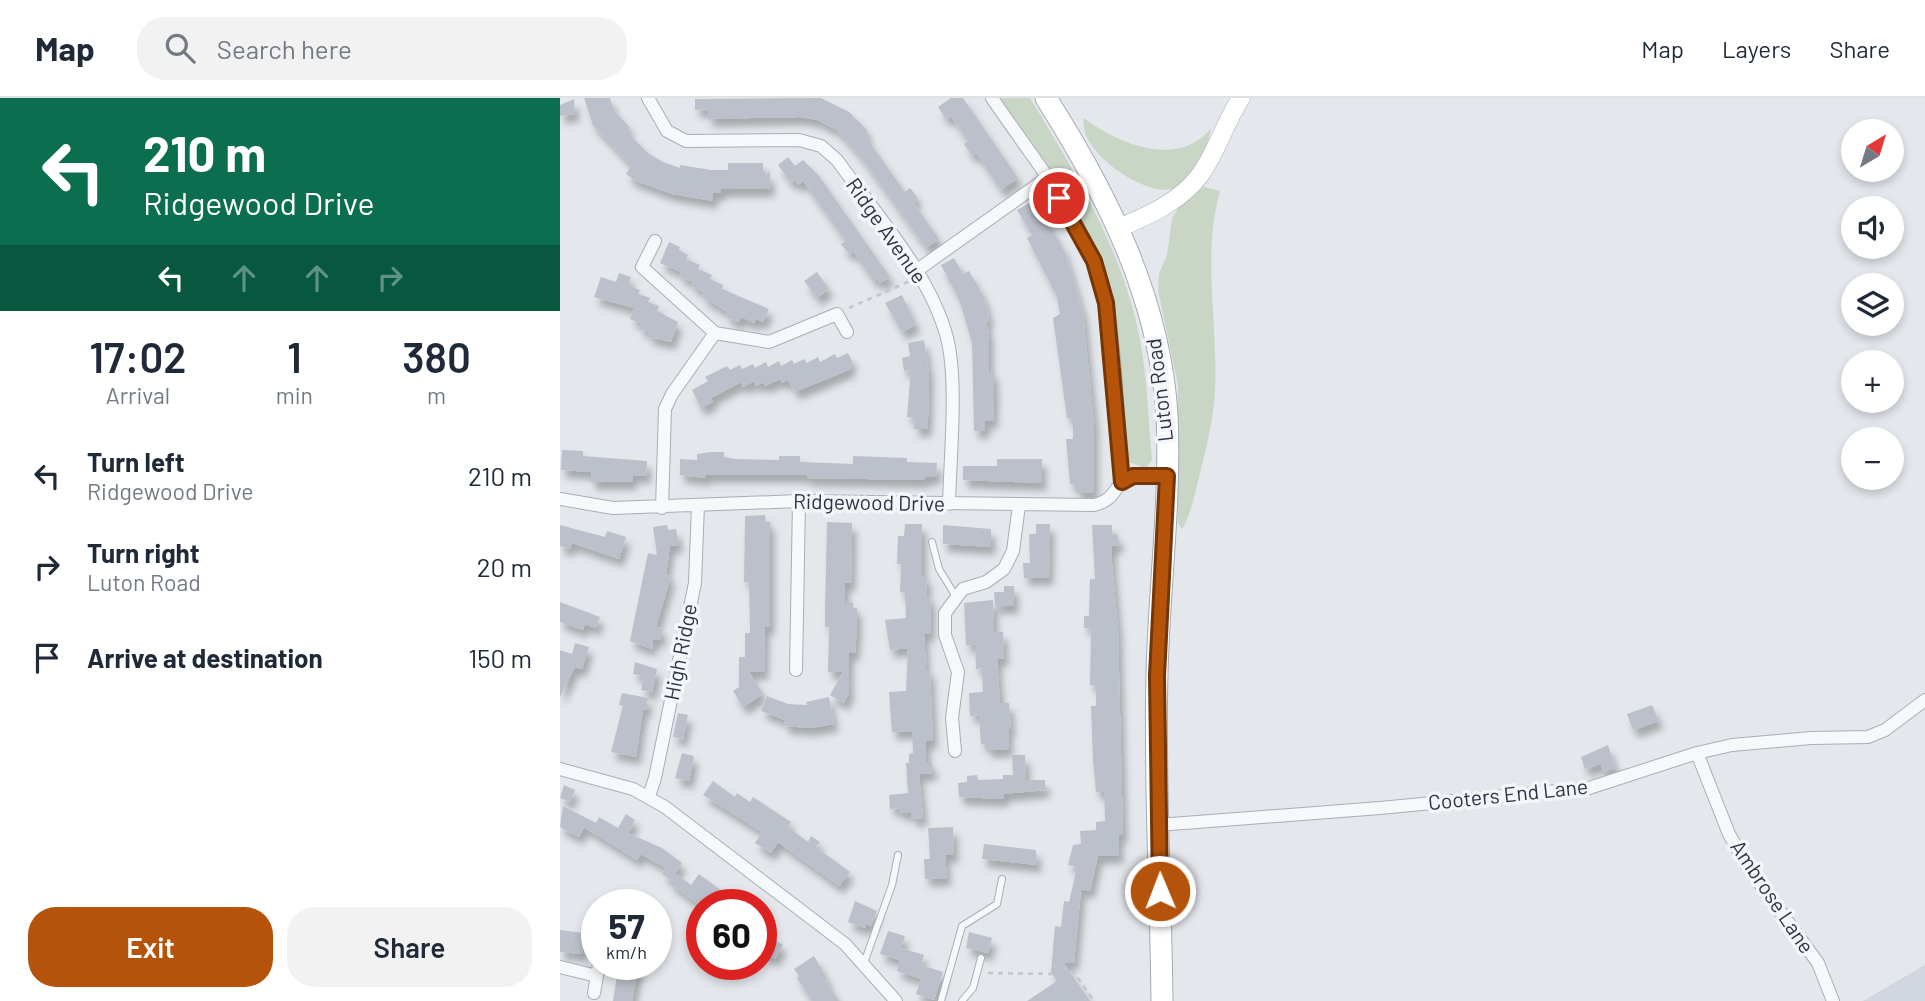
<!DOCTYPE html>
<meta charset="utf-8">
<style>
body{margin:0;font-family:Barlow,sans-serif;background:#f2f2f3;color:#1f2937;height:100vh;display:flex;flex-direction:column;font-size:26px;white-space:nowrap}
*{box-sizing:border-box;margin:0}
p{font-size:23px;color:#747a83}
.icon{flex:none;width:38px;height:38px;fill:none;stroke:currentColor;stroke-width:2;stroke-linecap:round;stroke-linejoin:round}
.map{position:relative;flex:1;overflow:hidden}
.sheet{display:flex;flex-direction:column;background:#fff;width:560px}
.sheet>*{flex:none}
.guide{background:#0b6e4f;color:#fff;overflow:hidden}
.needle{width:46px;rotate:38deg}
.controls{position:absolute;left:1281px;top:21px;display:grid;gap:14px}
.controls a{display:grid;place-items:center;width:63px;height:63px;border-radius:50%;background:#fff;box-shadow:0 4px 10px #0003;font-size:35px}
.speed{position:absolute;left:21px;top:791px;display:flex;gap:14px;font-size:35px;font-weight:700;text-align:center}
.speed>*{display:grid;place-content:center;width:91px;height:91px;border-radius:50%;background:#fff;box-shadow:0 4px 10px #0003;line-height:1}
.speed small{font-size:18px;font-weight:400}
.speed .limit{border:10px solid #d22;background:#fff;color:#111}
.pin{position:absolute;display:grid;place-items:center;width:60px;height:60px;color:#fff;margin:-30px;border:4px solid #fff;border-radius:50%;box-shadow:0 2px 7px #0007}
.me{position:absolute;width:77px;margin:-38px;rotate:359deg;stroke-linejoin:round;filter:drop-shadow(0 0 5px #0008)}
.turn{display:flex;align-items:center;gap:24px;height:147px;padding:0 28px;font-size:32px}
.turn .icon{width:91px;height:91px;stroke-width:2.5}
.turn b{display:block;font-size:49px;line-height:60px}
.lanes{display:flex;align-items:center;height:66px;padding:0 28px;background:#0003;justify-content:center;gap:35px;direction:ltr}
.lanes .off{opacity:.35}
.eta{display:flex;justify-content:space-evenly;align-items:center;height:119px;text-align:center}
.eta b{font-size:42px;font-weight:600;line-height:49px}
.cta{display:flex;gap:14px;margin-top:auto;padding:14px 28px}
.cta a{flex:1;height:80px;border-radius:28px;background:#b45309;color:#fff;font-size:28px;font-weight:600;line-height:80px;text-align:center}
.cta a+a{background:#f2f2f3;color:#1f2937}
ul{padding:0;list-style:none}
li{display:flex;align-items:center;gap:21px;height:91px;padding:0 28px}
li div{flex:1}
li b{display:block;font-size:26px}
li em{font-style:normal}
header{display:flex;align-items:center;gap:42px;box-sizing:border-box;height:98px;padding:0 35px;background:#fff;border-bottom:2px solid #e0e1e3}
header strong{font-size:33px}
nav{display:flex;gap:38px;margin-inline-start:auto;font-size:24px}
.search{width:490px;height:63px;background:#f2f2f3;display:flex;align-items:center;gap:18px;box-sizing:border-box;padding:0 24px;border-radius:28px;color:#747a83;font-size:26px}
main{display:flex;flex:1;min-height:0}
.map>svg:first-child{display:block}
.built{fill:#d2d6de}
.green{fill:#c9d6c5}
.building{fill:#bbc0ca;filter:url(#shadow)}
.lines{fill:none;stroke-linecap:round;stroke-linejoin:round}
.lane-casing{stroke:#a9aeb7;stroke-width:8}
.street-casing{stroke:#a9aeb7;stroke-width:14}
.secondary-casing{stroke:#a9aeb7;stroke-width:19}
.primary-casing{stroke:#a3abb8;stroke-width:23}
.path{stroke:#c2c5cb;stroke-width:2.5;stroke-dasharray:5 5;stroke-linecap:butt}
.lane{stroke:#f7f8fa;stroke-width:6}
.street{stroke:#f7f8fa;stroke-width:12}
.secondary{stroke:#fff;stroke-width:18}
.primary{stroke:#fff;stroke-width:21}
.route-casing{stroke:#753606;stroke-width:18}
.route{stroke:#b45309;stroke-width:12}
.labels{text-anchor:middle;stroke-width:7;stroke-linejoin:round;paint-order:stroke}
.street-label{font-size:21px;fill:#2b3445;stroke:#f4f6f9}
</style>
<header>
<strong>Map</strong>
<div class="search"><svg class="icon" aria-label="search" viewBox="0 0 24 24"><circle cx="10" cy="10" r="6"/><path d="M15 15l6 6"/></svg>Search here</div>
<nav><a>Map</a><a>Layers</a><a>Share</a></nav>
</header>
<main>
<section class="sheet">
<div class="guide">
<div class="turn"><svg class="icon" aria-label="left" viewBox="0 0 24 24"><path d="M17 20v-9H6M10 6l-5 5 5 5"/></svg><div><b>210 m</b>Ridgewood Drive</div></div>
<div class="lanes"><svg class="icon" aria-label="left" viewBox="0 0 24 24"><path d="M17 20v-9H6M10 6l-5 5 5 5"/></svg><svg class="icon off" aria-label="ahead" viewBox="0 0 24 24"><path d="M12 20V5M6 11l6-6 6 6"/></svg><svg class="icon off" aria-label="ahead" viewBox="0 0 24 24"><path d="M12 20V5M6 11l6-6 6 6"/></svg><svg class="icon off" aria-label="right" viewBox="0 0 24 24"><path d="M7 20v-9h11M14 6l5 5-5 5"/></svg></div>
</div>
<div class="eta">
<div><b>17:02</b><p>Arrival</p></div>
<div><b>1</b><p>min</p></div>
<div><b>380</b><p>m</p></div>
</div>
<ul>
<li><svg class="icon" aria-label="left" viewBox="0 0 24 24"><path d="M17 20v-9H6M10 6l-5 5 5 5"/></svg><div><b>Turn left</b><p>Ridgewood Drive</p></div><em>210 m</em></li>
<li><svg class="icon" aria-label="right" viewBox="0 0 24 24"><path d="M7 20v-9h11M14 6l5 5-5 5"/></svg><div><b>Turn right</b><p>Luton Road</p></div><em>20 m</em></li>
<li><svg class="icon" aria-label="arrive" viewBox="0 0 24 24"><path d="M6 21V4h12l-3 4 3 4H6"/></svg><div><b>Arrive at destination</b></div><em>150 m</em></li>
</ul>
<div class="cta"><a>Exit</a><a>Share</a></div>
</section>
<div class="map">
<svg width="1365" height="903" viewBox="0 0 1365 903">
<defs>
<filter id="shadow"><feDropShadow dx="4.5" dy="8" stdDeviation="3.5" flood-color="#0004"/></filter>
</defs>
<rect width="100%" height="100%" fill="#e4e7ec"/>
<!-- built -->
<path class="built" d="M 1365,867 L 1365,903 L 1303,903 Z"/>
<!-- green -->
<path class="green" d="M 436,0 L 470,0 C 513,71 556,141 576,223 C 587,268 588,316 592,362 L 586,370 L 569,364 L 565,355 L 534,154 Z
M 524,20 C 558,46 619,71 651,30 C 648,50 636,86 613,91 C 583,98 517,52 524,20 Z
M 644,89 L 660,93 C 642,157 658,225 655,291 C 654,319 647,348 640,375 C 635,394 632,415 622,431 L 618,425 L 617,396 L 618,287 L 598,192 L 599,176 L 607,157 L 612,121 L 619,109 Z"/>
<!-- building -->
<path class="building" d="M 24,0 L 50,0 L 54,12 L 70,30 L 66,33 L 89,56 L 103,64 L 120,70 L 120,67 L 151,72 L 168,72 L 168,65 L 203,65 L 203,79 L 210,74 L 210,91 L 161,91 L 161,95 L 153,95 L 153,103 L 112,96 L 76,83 L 66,76 L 71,67 L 33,27 Z
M 261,0 L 289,14 L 308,33 L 305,36 L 310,45 L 345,94 L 350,90 L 358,100 L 353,104 L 379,141 L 366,150 L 300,58 L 277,32 L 257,22 L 240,19 L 148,21 L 148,11 L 135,12 L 135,1 Z
M 391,0 L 403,0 L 458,80 L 441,92 L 416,55 L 412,58 L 404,46 L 408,43 L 391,18 L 386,21 L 378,9 Z
M 14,1 L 15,16 L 0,18 L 0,7 Z
M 228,59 L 235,68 L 243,62 L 259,78 L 330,179 L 320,185 L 317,180 L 314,183 L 293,153 L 289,156 L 281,146 L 286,143 L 243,83 L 238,87 L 235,82 L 231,85 L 218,67 Z
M 475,102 L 505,154 L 523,215 L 534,326 L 534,395 L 516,395 L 516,386 L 510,386 L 506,341 L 513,341 L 513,320 L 507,320 L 493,220 L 500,216 L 497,199 L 467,140 L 472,137 L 457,112 Z
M 109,144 L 120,149 L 119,152 L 128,157 L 126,161 L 140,167 L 138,171 L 152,177 L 150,181 L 163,187 L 162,191 L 209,211 L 203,224 L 196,221 L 194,225 L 181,219 L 179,224 L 166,219 L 168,214 L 142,199 L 144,194 L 131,188 L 133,184 L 119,178 L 121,174 L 100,165 Z
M 394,160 L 403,176 L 409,173 L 423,197 L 428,215 L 429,223 L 426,224 L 429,236 L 429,274 L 434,274 L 434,303 L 433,323 L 425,323 L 425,333 L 414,333 L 412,245 L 399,201 L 381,167 Z
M 257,174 L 269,191 L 257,200 L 244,183 Z
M 59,175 L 71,179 L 68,188 L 80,192 L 78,196 L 90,200 L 88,204 L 99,208 L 97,213 L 118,224 L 111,244 L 88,239 L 90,234 L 79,231 L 81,225 L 70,221 L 74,210 L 34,199 L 41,179 L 56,184 Z
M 342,197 L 356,227 L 342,234 L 325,205 Z
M 364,242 L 369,276 L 368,320 L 367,331 L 354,331 L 355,320 L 347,319 L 351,272 L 344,273 L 342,260 L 350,258 L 348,245 Z
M 288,255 L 293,265 L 289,267 L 291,271 L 235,294 L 228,282 L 222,285 L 220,281 L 205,288 L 203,284 L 196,288 L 194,283 L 183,289 L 181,284 L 151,300 L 153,304 L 141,310 L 132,292 L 148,283 L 145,279 L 167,268 L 170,272 L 180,267 L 182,271 L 193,266 L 195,270 L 206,264 L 208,269 L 219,263 L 221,268 L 232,262 L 234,266 L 244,261 L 247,265 L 258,259 L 260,264 L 275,256 L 277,260 Z
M 2,352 L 23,353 L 23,358 L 87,363 L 86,378 L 73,377 L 72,384 L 31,384 L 31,374 L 1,372 Z
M 151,354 L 164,354 L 164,359 L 175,361 L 219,362 L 219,358 L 240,358 L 240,364 L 293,366 L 293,358 L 347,360 L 347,364 L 377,365 L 376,379 L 365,379 L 365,382 L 247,380 L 247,377 L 146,377 L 146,380 L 120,377 L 120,361 L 137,362 L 137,356 Z
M 437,361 L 482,361 L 482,385 L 403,382 L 403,368 L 437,368 Z
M 205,417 L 206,424 L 210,424 L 210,529 L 205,529 L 204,574 L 189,574 L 203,596 L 183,609 L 173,593 L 179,589 L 179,559 L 185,559 L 185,535 L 190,535 L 189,484 L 184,484 L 185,418 Z
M 267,424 L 292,425 L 291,485 L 285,485 L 285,505 L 293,505 L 293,510 L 297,510 L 297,530 L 295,555 L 289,555 L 289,595 L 284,605 L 270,597 L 283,574 L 268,574 L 269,529 L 265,529 L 265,514 Z
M 345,426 L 362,426 L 362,478 L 367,478 L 366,498 L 370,498 L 371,510 L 370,536 L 364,536 L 366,572 L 370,572 L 373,643 L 366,643 L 366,664 L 372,664 L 372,675 L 359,676 L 363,720 L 352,721 L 351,714 L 339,715 L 339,710 L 330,711 L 329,697 L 348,695 L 346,665 L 349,665 L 349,656 L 353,655 L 352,633 L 332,634 L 329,594 L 346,593 L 348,550 L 330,552 L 325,522 L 346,520 L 345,494 L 340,494 L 341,466 L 337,466 L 338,438 L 344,438 Z
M 476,426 L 490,426 L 489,479 L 464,480 L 463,465 L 470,465 L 469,436 L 476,436 Z
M 0,427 L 45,439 L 47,433 L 66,439 L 59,461 L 12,445 L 10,451 L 0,448 Z
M 107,427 L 108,432 L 116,431 L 119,447 L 110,448 L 106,477 L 111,478 L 96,529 L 102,530 L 100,542 L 93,541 L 92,551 L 70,543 L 88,455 L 97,457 L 93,429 Z
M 383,427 L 431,431 L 431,449 L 383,446 Z
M 532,427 L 552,427 L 552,437 L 558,437 L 559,447 L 552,448 L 552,465 L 558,533 L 563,737 L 559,737 L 559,758 L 538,758 L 530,793 L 521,791 L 514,865 L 503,864 L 530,903 L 467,903 L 497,883 L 491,874 L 495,828 L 501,829 L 504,803 L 509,804 L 517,769 L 508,767 L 513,747 L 521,746 L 520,733 L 536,732 L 536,724 L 545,723 L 544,694 L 536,694 L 533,663 L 531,608 L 536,608 L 536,587 L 530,587 L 531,530 L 524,530 L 524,518 L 529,518 L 530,481 L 535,481 Z
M 444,488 L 454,488 L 454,508 L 435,508 L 434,494 L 444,494 Z
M 433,502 L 434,534 L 443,534 L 444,560 L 437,561 L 440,605 L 449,605 L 451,631 L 448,631 L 449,651 L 427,652 L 427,646 L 421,646 L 419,617 L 410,618 L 409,595 L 423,594 L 422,570 L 416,571 L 415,547 L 406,547 L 404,505 Z
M 0,504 L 40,519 L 36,530 L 25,526 L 23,532 L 0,524 Z
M 15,545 L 29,549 L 22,571 L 15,569 L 0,599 L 0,552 L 12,556 Z
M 75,564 L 97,571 L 92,594 L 81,592 L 84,578 L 73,576 Z
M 62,595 L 88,600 L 86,612 L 83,612 L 76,659 L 51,654 L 63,608 L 59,607 Z
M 207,598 L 228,606 L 247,607 L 246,604 L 269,599 L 274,626 L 251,630 L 224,628 L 225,622 L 201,613 Z
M 1092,607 L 1099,623 L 1073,632 L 1067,616 Z
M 118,615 L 128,617 L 123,641 L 113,639 Z
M 1048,647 L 1055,670 L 1043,674 L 1041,666 L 1025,671 L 1021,659 Z
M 122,655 L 134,658 L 129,683 L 115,680 Z
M 452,657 L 465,657 L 466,682 L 485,682 L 485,692 L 444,696 L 444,701 L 399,699 L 398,685 L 407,684 L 407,678 L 417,677 L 418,682 L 443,681 L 443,677 L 453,677 Z
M 153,683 L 175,699 L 177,695 L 190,704 L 193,699 L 231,724 L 228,729 L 248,744 L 251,738 L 260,744 L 256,749 L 290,774 L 279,788 L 218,744 L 211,755 L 195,745 L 202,734 L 143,697 Z
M 4,687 L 15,692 L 10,704 L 0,700 Z
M 3,708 L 36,725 L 39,719 L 58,730 L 66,716 L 75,722 L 68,735 L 102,750 L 122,765 L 111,782 L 102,776 L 106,770 L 81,756 L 77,762 L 24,729 L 19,739 L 0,729 Z
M 393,729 L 394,757 L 385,757 L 387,780 L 365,781 L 364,761 L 370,761 L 368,730 Z
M 424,746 L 476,752 L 477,767 L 422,761 Z
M 116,776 L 131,787 L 139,776 L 181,807 L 140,807 L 109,785 Z
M 295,803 L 317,813 L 311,828 L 306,826 L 305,830 L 288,824 Z
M 0,832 L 24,835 L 22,856 L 0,854 Z
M 328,833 L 345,838 L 341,850 L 364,857 L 361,867 L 383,874 L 374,902 L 356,896 L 361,881 L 337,873 L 340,862 L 320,856 Z
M 201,834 L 223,847 L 215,861 L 201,855 Z
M 409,834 L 432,840 L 428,855 L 406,850 Z
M 254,858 L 268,882 L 266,883 L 279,903 L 252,903 L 237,880 L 239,878 L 234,871 Z
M 59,866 L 79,866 L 72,903 L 53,903 Z"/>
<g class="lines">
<defs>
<path id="lane" d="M 372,444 L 379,471 L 395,497
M 304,865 L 332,787 L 338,757
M 381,903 L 402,828 L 437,806 L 442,781
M 402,903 L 413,890 L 421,860"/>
<path id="street" d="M 88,0 L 107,33 L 126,43 L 239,42 L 261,48 L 277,62 C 315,115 371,177 387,240 C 398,283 390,360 389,406
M 432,0 C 467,52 510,104 534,162 C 557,218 557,322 562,384
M 95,143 L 82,169 L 155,235 L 209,244 L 277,216 L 287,234
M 356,173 L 487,80
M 0,401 L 53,410 L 239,403 L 534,407 C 556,402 553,388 568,380 C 578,374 596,378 607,378
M 102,410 L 105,311 L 112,296 L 155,235
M 236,572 L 239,403
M 395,653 L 392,620 L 398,574 L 385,537 L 385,515 L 403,491 L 426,484 L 444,471 L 453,453 L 459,407
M 1137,655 L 1169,736 L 1187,768 L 1258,865 L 1273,903
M 0,671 L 73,691 L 105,709 L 285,846 L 336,903
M 89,698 L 95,680 L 135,485 L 138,407
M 598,727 L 820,710 L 1029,690 L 1137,655 L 1172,647 L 1251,640 L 1308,639 L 1325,632 L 1365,602
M 0,869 L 37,878
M 34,895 L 39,866"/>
<path id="secondary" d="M 559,130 C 589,117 620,104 640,77 C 657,54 665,24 681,0"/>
<path id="primary" d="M 486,0 C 547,96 600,201 607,317 C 611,403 599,490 597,576 C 594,685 601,794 602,903"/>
</defs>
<!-- lane casing -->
<use href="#lane" class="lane-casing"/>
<!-- street casing -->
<use href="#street" class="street-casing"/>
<!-- secondary casing -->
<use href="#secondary" class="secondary-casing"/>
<!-- primary casing -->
<use href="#primary" class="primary-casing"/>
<!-- path -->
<path class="path" d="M 289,210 L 350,183
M 428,875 L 491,876 L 495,867 L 513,873 L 534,903"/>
<!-- lane -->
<use href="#lane" class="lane"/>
<!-- street -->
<use href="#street" class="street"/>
<!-- secondary -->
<use href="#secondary" class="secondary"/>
<!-- primary -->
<use href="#primary" class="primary"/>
</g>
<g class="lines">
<defs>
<path id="route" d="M 499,100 L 534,163 L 546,205 L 562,384 L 573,378 L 607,378 L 597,578 L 600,793"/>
</defs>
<!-- route casing -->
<use href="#route" class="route-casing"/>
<!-- route -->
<use href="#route" class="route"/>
</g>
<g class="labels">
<!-- street labels -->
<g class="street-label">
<text transform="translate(326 133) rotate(55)" y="7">Ridge Avenue</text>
<text transform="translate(600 292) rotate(-97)" y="7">Luton Road</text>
<text transform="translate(309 405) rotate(1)" y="7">Ridgewood Drive</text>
<text transform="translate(121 554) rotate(-79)" y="7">High Ridge</text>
<text transform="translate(948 697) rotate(-6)" y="7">Cooters End Lane</text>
<text transform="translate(1212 799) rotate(56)" y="7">Ambrose Lane</text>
</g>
</g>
</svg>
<div class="controls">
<a><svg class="needle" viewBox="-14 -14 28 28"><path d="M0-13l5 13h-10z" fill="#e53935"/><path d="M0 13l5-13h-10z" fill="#747a83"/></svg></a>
<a><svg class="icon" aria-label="sound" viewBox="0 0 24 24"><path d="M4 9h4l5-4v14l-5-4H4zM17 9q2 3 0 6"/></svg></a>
<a><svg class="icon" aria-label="layers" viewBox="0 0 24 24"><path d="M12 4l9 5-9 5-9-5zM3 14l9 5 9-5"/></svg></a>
<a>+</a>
<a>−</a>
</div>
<div class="speed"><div>57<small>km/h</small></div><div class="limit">60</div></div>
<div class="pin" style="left:499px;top:100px;background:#d93025"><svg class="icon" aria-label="arrive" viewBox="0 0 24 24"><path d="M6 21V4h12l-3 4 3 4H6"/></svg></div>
<svg class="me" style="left:600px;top:793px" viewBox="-20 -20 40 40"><circle r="17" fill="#b45309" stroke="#fff" stroke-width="3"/><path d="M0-11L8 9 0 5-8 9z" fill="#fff"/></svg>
</div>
</main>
